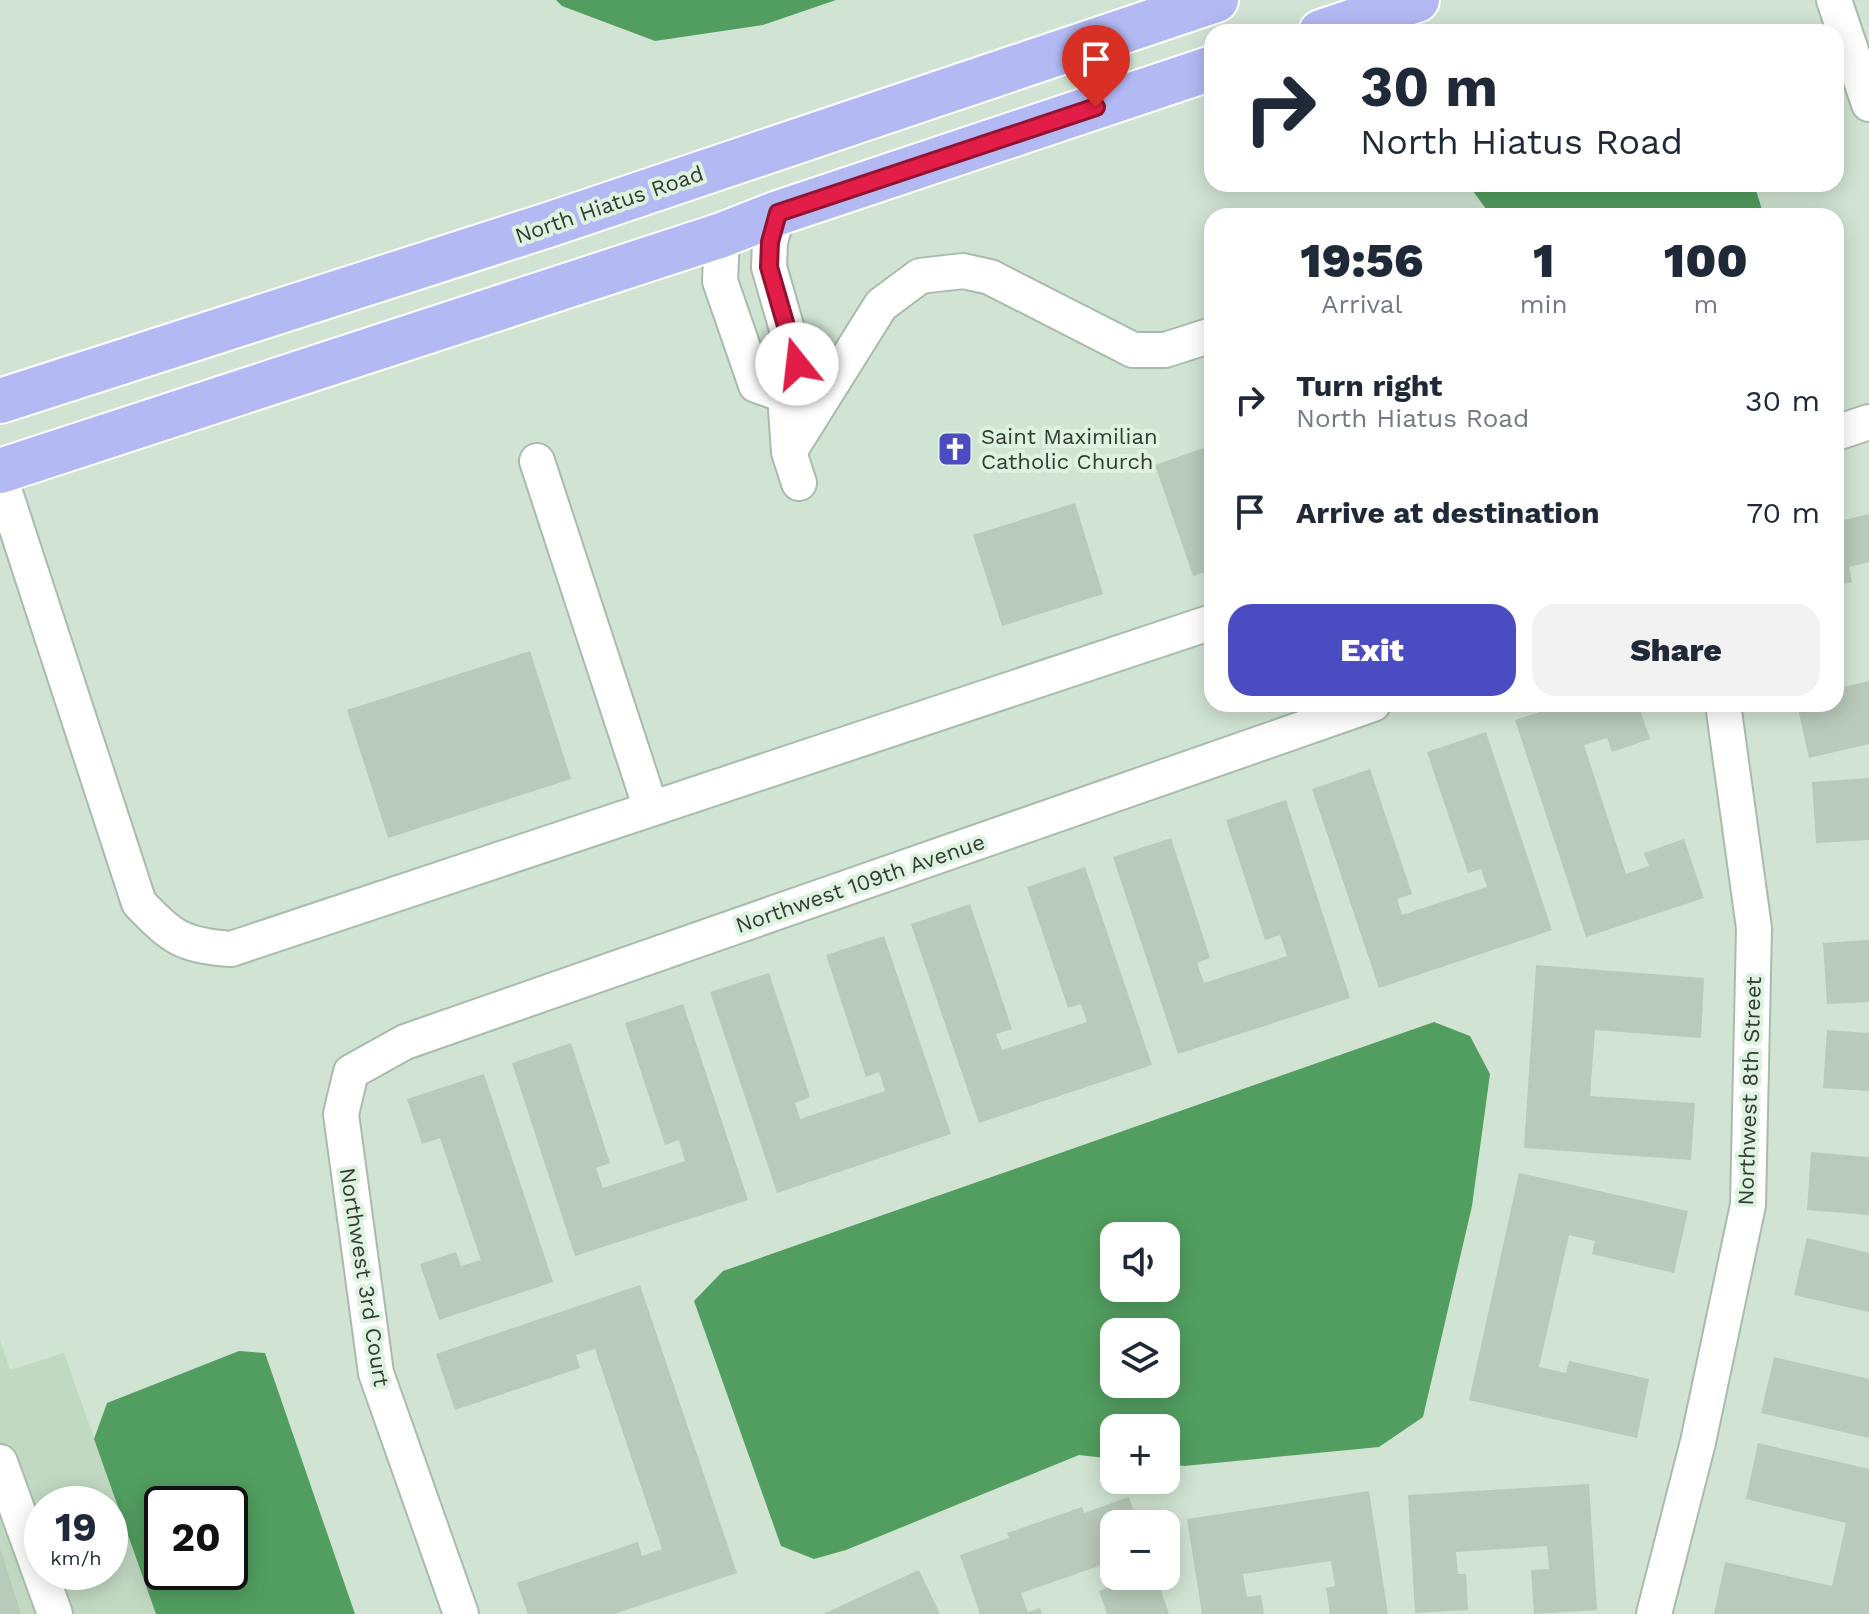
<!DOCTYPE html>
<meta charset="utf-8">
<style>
body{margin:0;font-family:"Work Sans",sans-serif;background:#f2f2f3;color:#1f2937;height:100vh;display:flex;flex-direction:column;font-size:30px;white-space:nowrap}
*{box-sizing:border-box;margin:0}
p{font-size:26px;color:#747a83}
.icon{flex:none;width:44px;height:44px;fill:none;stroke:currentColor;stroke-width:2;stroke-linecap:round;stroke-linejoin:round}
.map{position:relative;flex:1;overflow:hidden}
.drawer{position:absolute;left:1204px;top:208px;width:640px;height:504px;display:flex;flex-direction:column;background:#fff;border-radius:24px;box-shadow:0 4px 20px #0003}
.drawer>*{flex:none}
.hud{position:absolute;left:1204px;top:24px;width:640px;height:168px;border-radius:24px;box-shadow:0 4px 20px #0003;background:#fff;color:#1f2937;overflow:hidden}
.fabs{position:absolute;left:1100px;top:1222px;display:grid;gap:16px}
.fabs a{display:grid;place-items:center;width:80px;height:80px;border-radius:16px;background:#fff;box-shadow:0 4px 20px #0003;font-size:40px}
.speed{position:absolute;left:24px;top:1486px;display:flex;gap:16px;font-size:40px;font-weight:700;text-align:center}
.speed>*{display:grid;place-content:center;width:104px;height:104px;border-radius:50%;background:#fff;box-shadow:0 4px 20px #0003;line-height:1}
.speed small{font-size:20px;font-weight:400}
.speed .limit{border:4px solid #111;border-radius:12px;background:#fff;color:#111}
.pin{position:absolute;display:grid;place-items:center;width:68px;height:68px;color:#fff;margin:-82px -34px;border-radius:50% 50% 50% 0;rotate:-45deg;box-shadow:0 0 8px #0007}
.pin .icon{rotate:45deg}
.me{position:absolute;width:88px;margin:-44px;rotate:344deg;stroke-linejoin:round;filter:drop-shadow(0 0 6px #0008)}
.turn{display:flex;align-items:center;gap:28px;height:168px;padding:0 24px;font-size:36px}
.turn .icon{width:104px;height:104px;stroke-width:2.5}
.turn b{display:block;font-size:56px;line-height:68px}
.eta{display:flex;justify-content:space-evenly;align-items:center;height:136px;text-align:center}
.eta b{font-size:48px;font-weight:800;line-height:56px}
.cta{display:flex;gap:16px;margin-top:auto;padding:16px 24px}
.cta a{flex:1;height:92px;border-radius:24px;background:#4b4cc2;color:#fff;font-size:32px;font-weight:800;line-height:92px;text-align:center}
.cta a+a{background:#f2f2f3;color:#1f2937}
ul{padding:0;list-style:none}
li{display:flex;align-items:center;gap:24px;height:112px;padding:0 24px}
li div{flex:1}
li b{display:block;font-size:30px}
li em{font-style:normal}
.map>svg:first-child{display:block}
.built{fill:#c1d9c3;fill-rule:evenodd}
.water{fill:#529e60;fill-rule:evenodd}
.building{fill:#b8caba}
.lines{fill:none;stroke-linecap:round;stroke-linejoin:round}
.minor-casing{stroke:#a9bbab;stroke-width:38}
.major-casing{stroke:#fff;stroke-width:48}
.minor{stroke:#fff;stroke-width:34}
.major{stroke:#b3b9f3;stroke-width:44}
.route-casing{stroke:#92132f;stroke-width:20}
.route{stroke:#e11d48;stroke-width:14}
.labels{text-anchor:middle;stroke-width:8;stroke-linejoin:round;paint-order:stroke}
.street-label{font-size:22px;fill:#333b34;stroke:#def2e0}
.poi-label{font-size:22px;fill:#333b34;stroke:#def2e0;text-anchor:start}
</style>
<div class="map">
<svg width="1869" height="1614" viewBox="0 0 1869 1614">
<rect width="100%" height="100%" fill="#d1e4d3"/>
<!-- built -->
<path class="built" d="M 0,1340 L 10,1370 L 64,1353 L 156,1614 L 0,1614 ZM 42,1504 L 110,1504 L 110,1572 L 42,1572 Z"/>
<!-- water -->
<path class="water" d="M 556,0 L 836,0 L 763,25 L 655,41 L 562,6 Z
M 1468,184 L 1754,184 L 1764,216 L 1491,216 Z
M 1434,1022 L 1470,1036 L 1490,1074 L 1472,1206 L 1423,1417 L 1379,1447 L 1184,1466 L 1166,1464 L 1166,1428 L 1114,1428 L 1114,1459 L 1079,1455 L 846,1550 L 814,1559 L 781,1546 L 694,1301 L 723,1271 ZM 1114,1236 L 1166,1236 L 1166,1288 L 1114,1288 ZM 1114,1332 L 1166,1332 L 1166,1384 L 1114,1384 Z
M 239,1351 L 265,1353 L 355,1614 L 156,1614 L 94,1439 L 107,1403 ZM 162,1504 L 230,1504 L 230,1572 L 162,1572 Z"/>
<!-- building -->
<path class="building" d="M 1212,445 L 1212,570 L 1193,576 L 1155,465 Z
M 1075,503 L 1103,594 L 1002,626 L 973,535 Z
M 1869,514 L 1869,562 L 1849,567 L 1852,582 L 1836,586 L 1836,522 Z
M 530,651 L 571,779 L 388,838 L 347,710 Z
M 1869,681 L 1869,744 L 1809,758 L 1797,704 L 1836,704 L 1836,689 Z
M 1564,704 L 1638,704 L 1650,739 L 1612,752 L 1607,738 L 1584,745 L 1626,874 L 1649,866 L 1644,853 L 1684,839 L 1704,898 L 1586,937 L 1515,720 Z
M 1486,732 L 1552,930 L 1379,988 L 1312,789 L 1370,769 L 1412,894 L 1397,899 L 1402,915 L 1487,887 L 1481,869 L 1468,873 L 1427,752 Z
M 1869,778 L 1869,840 L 1816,843 L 1812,782 Z
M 1286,800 L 1350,998 L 1178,1054 L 1113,857 L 1171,838 L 1210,958 L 1197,963 L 1204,983 L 1287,956 L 1280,935 L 1265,940 L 1226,820 Z
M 1085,867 L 1152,1065 L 979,1123 L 911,924 L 970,904 L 1012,1029 L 996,1034 L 1002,1050 L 1087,1022 L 1081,1004 L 1068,1008 L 1027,887 Z
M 884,936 L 951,1134 L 777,1193 L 710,992 L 769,973 L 810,1097 L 795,1103 L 800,1119 L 885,1091 L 879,1072 L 866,1077 L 826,955 Z
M 1869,940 L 1869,1002 L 1827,1004 L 1823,943 Z
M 1536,965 L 1704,978 L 1701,1038 L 1595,1030 L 1590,1096 L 1695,1103 L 1691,1160 L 1524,1148 Z
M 683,1004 L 748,1200 L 575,1256 L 512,1063 L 571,1043 L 610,1163 L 596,1168 L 603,1188 L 685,1161 L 679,1140 L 665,1145 L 625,1023 Z
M 1827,1030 L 1869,1033 L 1869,1091 L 1823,1088 Z
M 484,1074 L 553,1282 L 439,1320 L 420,1264 L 456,1252 L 461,1266 L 481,1260 L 440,1138 L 422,1144 L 407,1099 Z
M 1811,1152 L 1869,1157 L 1869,1215 L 1807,1210 Z
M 1519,1173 L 1688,1211 L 1674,1273 L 1592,1254 L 1595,1241 L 1569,1235 L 1539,1367 L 1566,1373 L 1569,1361 L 1649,1379 L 1637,1438 L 1469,1400 Z
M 1807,1238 L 1869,1253 L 1869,1312 L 1794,1295 Z
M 640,1285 L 737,1573 L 614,1614 L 528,1614 L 517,1583 L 638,1542 L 642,1556 L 662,1549 L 595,1349 L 576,1355 L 580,1368 L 455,1410 L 436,1354 Z
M 1774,1357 L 1869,1379 L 1869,1438 L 1761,1413 Z
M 1758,1443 L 1869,1469 L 1869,1614 L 1714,1614 L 1725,1562 L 1832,1586 L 1846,1523 L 1746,1499 Z
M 1589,1484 L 1597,1610 L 1534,1614 L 1531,1570 L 1549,1569 L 1547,1546 L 1456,1552 L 1458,1574 L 1466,1574 L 1468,1610 L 1415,1613 L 1408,1495 Z
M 1369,1491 L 1388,1614 L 1330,1614 L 1326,1588 L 1335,1586 L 1331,1561 L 1243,1574 L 1247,1597 L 1261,1595 L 1264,1614 L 1202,1614 L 1187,1519 Z
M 1129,1497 L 1138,1524 L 1114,1524 L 1114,1576 L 1156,1576 L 1169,1614 L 1107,1614 L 1099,1591 L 1110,1587 L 1102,1565 L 1021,1593 L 1028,1612 L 1040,1608 L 1042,1614 L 980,1614 L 960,1555 L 1009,1538 L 1007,1533 L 1082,1507 L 1084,1513 Z
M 0,1551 L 1,1551 L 21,1614 L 0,1614 Z
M 919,1570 L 940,1614 L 823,1614 Z"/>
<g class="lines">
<defs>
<path id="minor" d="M 1834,0 L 1869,104
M 778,213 L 770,242 L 769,267 L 797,364 L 785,395 L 789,452 L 799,483
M 722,235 L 720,281 L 756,385 L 785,395
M 1836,433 L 1869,422
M 789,452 L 881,305 L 920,276 L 963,271 L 990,277 L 1133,350 L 1165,350 L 1212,335
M 537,461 L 651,809
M 0,477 L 139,903 C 173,938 181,945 231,949 L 1212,622
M 0,1462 L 55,1614
M 461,1614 L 376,1373 L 341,1114 L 351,1072 L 405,1042 L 1373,704
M 1654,1614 L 1698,1442 L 1748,1205 L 1754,928 L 1723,704"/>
<path id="major" d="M 1321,32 L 1417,0
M 0,401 L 551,224 L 1216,0
M 0,471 L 722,235 L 778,213 L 1212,68"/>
</defs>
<!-- minor casing -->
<use href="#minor" class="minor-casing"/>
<!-- major casing -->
<use href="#major" class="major-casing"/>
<!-- minor -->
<use href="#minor" class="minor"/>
<!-- major -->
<use href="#major" class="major"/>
</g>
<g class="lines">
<defs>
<path id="route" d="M 797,364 L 769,267 L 770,242 L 778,213 L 1096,107"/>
</defs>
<!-- route casing -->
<use href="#route" class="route-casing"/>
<!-- route -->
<use href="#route" class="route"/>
</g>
<!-- icons -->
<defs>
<symbol id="church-square" viewBox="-11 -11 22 22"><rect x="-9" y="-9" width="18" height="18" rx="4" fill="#4b4cc2" stroke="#def2e0"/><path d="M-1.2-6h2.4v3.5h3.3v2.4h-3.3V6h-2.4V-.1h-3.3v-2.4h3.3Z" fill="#fff"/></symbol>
</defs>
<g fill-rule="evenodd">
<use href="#church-square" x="935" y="429" width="40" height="40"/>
</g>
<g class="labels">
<!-- street labels -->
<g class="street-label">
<text transform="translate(609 204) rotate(-19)" y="8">North Hiatus Road</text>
<text transform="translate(860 883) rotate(-19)" y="8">Northwest 109th Avenue</text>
<text transform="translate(1749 1091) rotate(-88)" y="8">Northwest 8th Street</text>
<text transform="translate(365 1277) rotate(81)" y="8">Northwest 3rd Court</text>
</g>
<!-- poi labels -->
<g class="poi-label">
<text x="981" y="444">Saint Maximilian<tspan x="981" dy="25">Catholic Church</tspan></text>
</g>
</g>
</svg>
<div class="fabs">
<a><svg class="icon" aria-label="sound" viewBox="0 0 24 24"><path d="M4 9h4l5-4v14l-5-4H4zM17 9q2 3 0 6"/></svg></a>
<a><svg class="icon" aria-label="layers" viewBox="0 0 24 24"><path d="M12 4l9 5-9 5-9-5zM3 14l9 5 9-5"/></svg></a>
<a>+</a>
<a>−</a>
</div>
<div class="speed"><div>19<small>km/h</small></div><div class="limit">20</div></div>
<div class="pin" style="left:1096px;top:107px;background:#d93025"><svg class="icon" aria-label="arrive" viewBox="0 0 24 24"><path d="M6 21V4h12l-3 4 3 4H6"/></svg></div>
<svg class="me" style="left:797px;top:364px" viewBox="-20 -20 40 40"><circle r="19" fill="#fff"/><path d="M0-13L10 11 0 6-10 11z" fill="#e11d48"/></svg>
<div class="hud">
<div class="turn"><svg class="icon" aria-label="right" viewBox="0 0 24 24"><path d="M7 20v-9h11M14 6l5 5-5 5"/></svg><div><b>30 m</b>North Hiatus Road</div></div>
</div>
<section class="drawer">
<div class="eta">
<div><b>19:56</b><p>Arrival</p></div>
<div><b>1</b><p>min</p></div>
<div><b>100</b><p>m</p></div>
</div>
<ul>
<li><svg class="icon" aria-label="right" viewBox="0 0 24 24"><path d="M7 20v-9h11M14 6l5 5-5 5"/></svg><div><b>Turn right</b><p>North Hiatus Road</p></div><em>30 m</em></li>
<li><svg class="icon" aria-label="arrive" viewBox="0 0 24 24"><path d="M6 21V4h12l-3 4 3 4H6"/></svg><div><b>Arrive at destination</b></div><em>70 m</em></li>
</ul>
<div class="cta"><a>Exit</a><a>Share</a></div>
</section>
</div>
